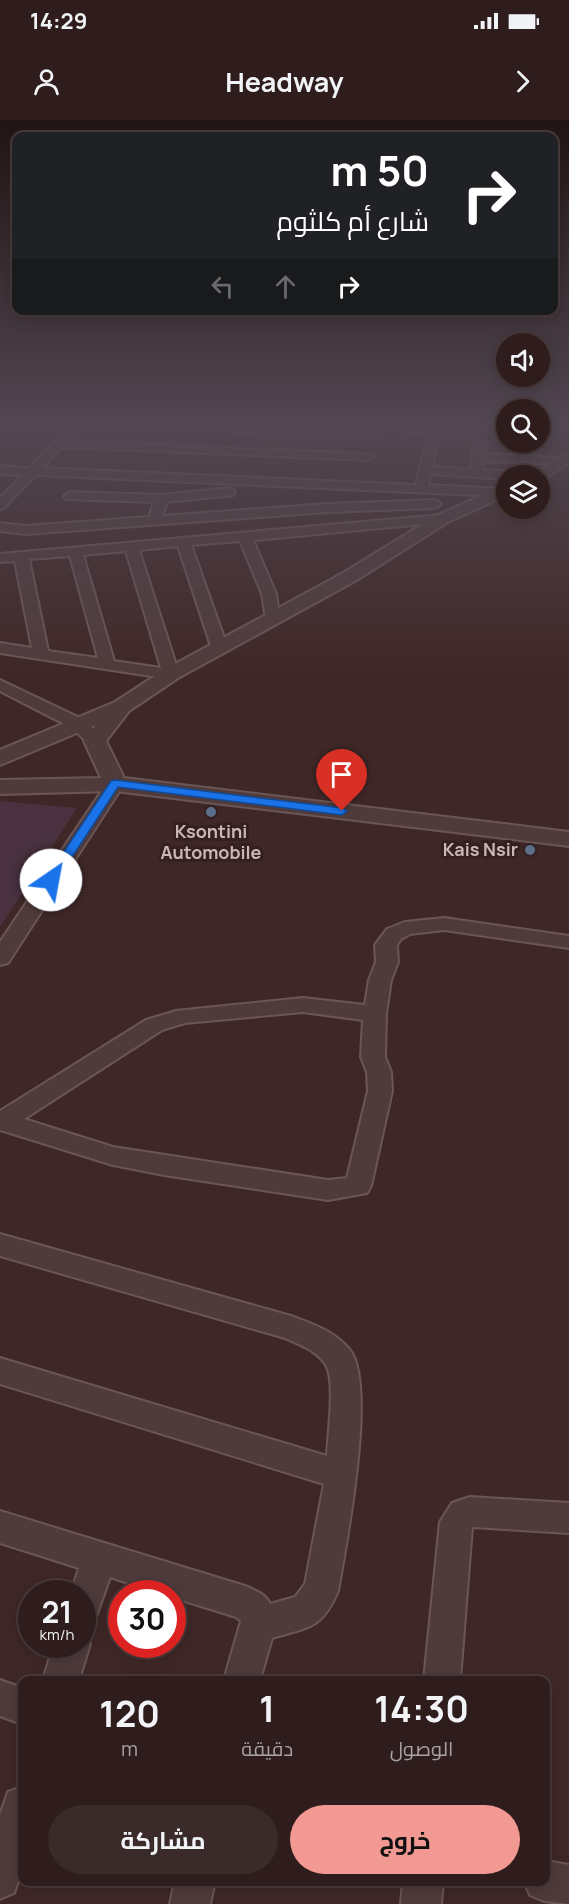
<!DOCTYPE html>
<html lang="ar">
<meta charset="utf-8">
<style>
body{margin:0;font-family:Manrope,Cairo,sans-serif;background:#3b2a2a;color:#f1f3f6;direction:rtl;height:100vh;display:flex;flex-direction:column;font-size:22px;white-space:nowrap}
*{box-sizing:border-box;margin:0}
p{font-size:20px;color:#a7a2a4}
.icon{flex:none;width:33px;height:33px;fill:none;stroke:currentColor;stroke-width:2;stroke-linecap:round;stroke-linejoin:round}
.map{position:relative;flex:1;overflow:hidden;direction:ltr}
.panel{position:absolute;left:18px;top:1556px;width:532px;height:210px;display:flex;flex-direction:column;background:#2f1d1d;border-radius:12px;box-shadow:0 3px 15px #0003,0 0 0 2px #4a3b3b;direction:rtl}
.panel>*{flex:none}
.top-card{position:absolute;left:12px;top:12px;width:546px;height:183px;border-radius:12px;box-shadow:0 3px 15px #0003,0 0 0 2px #4a3b3b;direction:rtl;background:#202124;color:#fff;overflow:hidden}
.tools{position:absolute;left:496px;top:213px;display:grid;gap:12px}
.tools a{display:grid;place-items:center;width:54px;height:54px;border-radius:50%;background:#2f1d1d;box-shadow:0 3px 15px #0003,0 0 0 2px #4a3b3b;font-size:30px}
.speed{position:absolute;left:18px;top:1460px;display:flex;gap:12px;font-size:30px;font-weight:700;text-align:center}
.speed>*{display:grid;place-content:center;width:78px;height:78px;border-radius:50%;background:#2f1d1d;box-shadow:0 3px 15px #0003,0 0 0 2px #4a3b3b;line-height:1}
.speed small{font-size:15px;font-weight:400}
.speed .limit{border:9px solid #d22;background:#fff;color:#111}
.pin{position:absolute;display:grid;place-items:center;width:51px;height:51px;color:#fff;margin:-62px -26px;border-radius:50% 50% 50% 0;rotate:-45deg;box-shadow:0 0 6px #0007}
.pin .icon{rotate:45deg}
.me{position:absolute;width:66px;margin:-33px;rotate:33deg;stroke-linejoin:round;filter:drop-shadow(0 0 4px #0008)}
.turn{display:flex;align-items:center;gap:21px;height:126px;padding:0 30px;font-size:27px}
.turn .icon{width:78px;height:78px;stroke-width:2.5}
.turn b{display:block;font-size:42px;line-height:51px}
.lanes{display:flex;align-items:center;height:57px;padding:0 30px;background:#0003;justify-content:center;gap:30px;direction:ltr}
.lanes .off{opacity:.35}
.eta{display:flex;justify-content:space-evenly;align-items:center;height:102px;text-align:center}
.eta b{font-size:36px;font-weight:700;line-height:42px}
.button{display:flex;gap:12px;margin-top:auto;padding:12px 30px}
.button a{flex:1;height:69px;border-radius:36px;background:#f39993;color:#111;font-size:24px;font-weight:700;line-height:69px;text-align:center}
.button a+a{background:#3b2a2a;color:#f1f3f6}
.status{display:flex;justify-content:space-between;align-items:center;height:42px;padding:0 30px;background:#2f1d1d;direction:ltr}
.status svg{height:16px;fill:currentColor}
header{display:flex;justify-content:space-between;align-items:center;height:78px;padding:0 30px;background:#2f1d1d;font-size:27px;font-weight:700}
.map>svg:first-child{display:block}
.green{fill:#49313f}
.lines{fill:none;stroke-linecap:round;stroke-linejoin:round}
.minor-casing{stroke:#6a5655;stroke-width:4}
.tertiary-casing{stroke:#6a5655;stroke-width:4}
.minor{fill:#4f3b3b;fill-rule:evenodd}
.tertiary{fill:#4f3b3b;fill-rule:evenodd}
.route{fill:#1a73e8;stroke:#114b97;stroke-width:1.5}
.service-dot{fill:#5c6f8a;stroke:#34201f;stroke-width:2}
.labels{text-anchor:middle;stroke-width:6;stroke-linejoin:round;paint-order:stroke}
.poi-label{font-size:18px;font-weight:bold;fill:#cab8b7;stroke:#34201f}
</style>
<div class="status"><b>14:29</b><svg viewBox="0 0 49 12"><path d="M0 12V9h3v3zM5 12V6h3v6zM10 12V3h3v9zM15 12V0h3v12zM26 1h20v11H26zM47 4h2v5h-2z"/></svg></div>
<header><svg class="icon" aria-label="forward" viewBox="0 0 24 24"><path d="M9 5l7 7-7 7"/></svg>Headway<svg class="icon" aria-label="person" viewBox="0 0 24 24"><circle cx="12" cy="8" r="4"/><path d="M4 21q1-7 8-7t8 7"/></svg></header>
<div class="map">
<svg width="569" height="1784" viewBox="0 0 569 1784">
<rect width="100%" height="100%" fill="#3f2727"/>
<!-- green -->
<path class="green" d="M 0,681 L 77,688 L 0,807 Z"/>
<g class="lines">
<defs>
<path id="minor" d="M 0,303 L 84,303 L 68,321 L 368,334 L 374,337 L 368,340 L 62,327 L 42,348 L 416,365 L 428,314 L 374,311 L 369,308 L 370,306 L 476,309 L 477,303 L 487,303 L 484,334 L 563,338 L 569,341 L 563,344 L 483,341 L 482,350 L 522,352 L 528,356 L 507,356 L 507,359 L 430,354 L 428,365 L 504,369 L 504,375 L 500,376 L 35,355 L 4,388 L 0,389 L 0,378 L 23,355 L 0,354 L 0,346 L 29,348 L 66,311 L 4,306 ZM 439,314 L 475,316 L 471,349 L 432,347 Z
M 540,303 L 569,303 L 569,308 L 541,306 Z
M 198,306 L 373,313 L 379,316 L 373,319 L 194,311 L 193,309 Z
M 229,368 L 235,372 L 233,375 L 167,382 L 162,396 L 328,384 L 435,380 L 441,384 L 435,388 L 328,392 L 26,414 L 0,411 L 0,403 L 26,406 L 149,397 L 154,382 L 66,379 L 64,376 L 70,372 L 162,375 Z
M 442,395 L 448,399 L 446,402 L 253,420 L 276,474 L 280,500 L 273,504 L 266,500 L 262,474 L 240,421 L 191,425 L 228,529 L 220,534 L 212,529 L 178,426 L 139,430 L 179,554 L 177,557 L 171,559 L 0,533 L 0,523 L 32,528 L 15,441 L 0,442 L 0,434 ZM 126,431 L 161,548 L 114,541 L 83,435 ZM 70,436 L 98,538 L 48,531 L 29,439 Z
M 0,560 L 86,601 L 104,621 L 101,625 L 89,625 L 74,609 L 0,571 Z
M 115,659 L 121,660 L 124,664 L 8,843 L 0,845 L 0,822 L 109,660 Z
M 444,798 L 569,816 L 569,828 L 444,810 L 410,814 L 401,819 L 397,825 L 398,842 L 391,860 L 386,894 L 385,937 L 391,952 L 392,971 L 371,1066 L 367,1073 L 328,1080 L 164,1055 L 113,1045 L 0,1010 L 0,991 L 146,900 L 176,891 L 303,878 L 365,885 L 369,860 L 376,842 L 375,825 L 387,809 L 405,802 ZM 303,892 L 363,900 L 361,937 L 367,952 L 368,971 L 347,1058 L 328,1060 L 113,1027 L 24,999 L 162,910 L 185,903 Z
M 0,1114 L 291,1196 C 313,1204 334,1211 350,1230 C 377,1266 346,1425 338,1471 C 322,1509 309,1507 272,1518 L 260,1560 L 224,1560 L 241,1501 L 236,1497 L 172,1477 L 172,1473 L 159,1473 L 110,1457 L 94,1502 L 82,1507 L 82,1473 L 71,1473 L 79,1448 L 0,1423 L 0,1391 L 245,1466 C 254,1470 266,1474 270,1484 L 295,1477 L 305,1464 L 324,1364 L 0,1264 L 0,1238 L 327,1336 C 328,1316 335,1263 327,1247 C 319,1231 300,1225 285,1218 L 0,1136 Z
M 470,1377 L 569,1383 L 569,1413 L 472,1407 L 460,1560 L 424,1560 L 440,1402 L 452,1383 Z
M 82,1511 L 90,1524 L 79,1560 L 43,1560 L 54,1524 L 82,1524 Z
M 0,1560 L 22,1568 L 22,1604 L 0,1596 Z
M 22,1667 L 22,1750 L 14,1773 L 0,1779 L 0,1695 L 8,1672 Z
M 546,1741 L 569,1745 L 569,1784 L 544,1781 L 530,1775 L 524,1761 L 546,1761 Z
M 175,1761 L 215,1761 L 210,1784 L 170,1784 Z
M 403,1761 L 443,1761 L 441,1784 L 401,1784 Z"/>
<path id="tertiary" d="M 569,333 L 569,343 L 543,359 L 540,360 L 540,356 L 531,356 Z
M 507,364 L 507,375 L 448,402 L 355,461 L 178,558 L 129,591 L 106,621 L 124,658 L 569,712 L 569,726 L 115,671 L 0,674 L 0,660 L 101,658 L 84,621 L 96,605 L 0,645 L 0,630 L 115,582 L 164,550 L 343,453 L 436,396 Z"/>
</defs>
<!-- minor casing -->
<use href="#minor" class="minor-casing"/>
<!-- tertiary casing -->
<use href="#tertiary" class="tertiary-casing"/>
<!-- minor -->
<use href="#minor" class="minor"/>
<!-- tertiary -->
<use href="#tertiary" class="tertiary"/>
</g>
<!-- sky -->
<linearGradient id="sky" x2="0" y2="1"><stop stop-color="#231515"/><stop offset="0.55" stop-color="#524752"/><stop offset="1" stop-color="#524752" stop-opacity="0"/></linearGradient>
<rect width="569" height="553" fill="url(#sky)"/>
<!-- route -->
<path class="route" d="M 115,660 L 342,688 L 347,691 L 342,695 L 118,667 L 55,763 L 47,763 L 45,760 L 111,661 Z"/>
<!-- markers -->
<g class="service-dot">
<circle cx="211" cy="692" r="6"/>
<circle cx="530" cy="730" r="6"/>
</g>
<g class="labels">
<!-- poi labels -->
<g class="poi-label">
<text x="211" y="718">Ksontini<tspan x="211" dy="21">Automobile</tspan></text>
<text x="518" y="736" text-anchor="end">Kais Nsir</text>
</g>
</g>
</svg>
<div class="tools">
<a><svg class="icon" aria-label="sound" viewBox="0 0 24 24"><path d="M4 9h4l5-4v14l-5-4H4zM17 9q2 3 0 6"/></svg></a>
<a><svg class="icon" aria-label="search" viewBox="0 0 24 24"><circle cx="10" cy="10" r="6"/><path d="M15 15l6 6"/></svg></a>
<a><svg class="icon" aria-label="layers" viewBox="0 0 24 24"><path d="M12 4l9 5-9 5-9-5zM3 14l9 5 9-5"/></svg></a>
</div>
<div class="speed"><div>21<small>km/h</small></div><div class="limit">30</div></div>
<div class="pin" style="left:342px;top:691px;background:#d93025"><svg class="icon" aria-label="arrive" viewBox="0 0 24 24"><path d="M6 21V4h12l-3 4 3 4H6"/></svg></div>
<svg class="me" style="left:51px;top:760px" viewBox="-20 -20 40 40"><circle r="19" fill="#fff"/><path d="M0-13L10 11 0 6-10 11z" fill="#1a73e8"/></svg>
<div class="top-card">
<div class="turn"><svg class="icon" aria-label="right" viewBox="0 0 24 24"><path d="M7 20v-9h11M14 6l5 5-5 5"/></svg><div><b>50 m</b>شارع أم كلثوم</div></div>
<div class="lanes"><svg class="icon off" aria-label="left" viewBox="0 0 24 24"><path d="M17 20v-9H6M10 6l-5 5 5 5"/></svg><svg class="icon off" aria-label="ahead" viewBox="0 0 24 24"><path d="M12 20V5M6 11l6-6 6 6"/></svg><svg class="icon" aria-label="right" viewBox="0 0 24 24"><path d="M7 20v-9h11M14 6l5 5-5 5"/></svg></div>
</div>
<section class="panel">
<div class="eta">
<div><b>14:30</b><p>الوصول</p></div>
<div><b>1</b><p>دقيقة</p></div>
<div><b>120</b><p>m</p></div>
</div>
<div class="button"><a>خروج</a><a>مشاركة</a></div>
</section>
</div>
